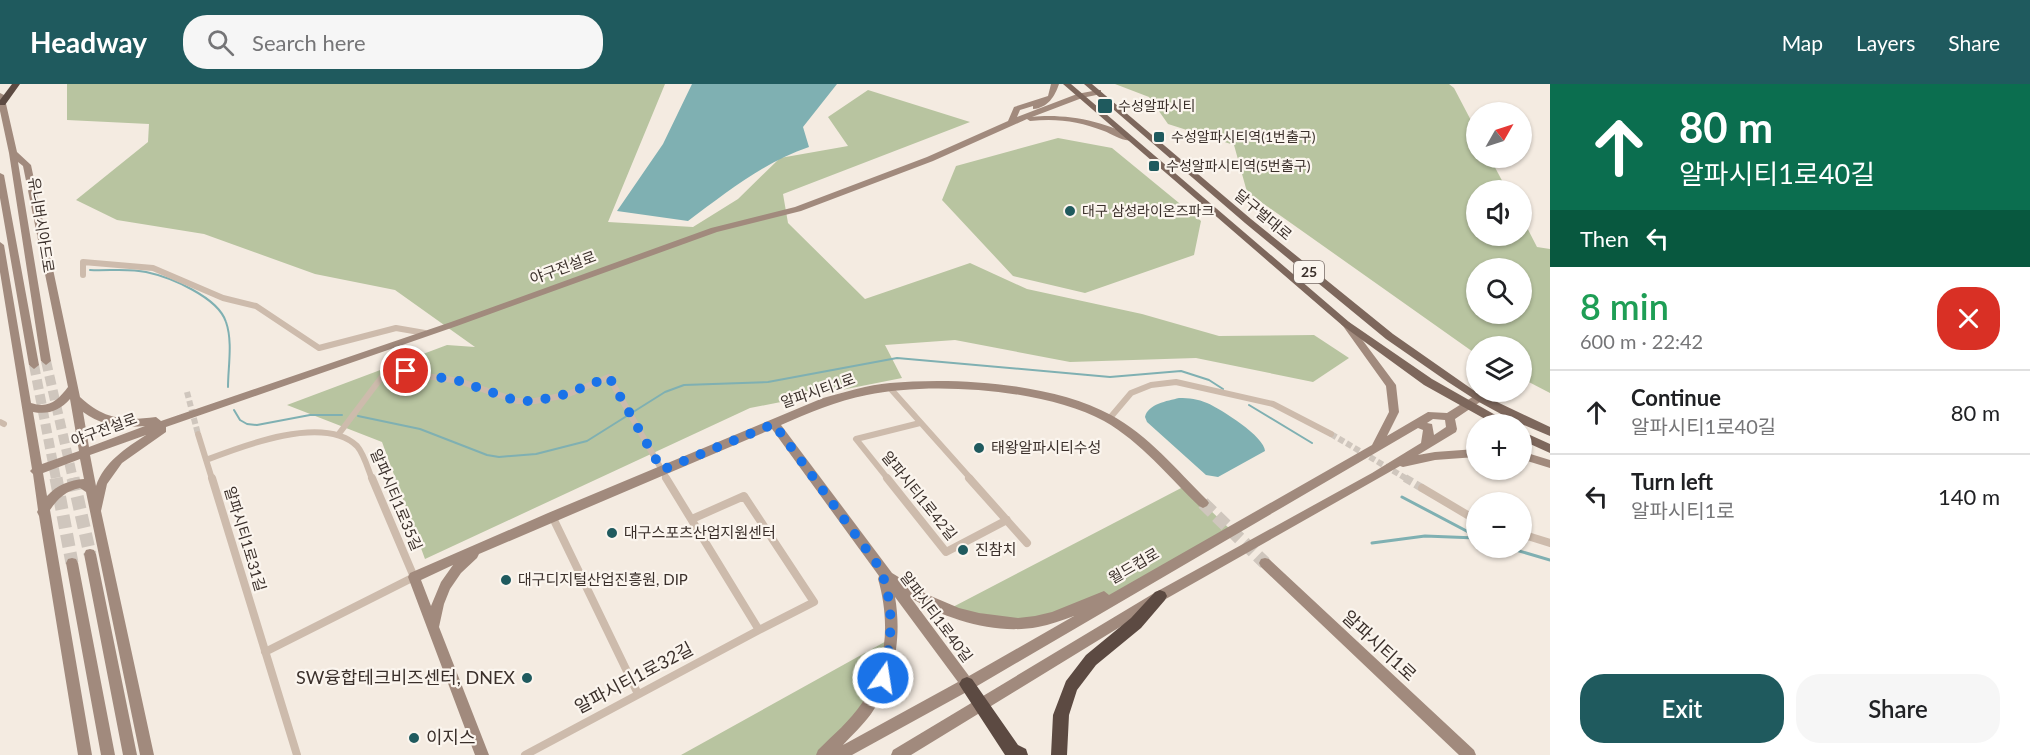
<!DOCTYPE html>
<meta charset="utf-8">
<style>
body{margin:0;font-family:Lato,"Noto Sans KR",sans-serif;background:#f6f6f6;color:#202124;height:100vh;display:flex;flex-direction:column;font-size:22px;white-space:nowrap}
*{box-sizing:border-box;margin:0}
p{font-size:20px;color:#757577}
.icon{flex:none;width:33px;height:33px;fill:none;stroke:currentColor;stroke-width:2;stroke-linecap:round;stroke-linejoin:round}
.map{position:relative;flex:1;overflow:hidden}
.panel{display:flex;flex-direction:column;background:#fff;width:480px}
.panel>*{flex:none}
.guide{background:#0b6e4f;color:#fff;overflow:hidden}
.needle{width:39px;rotate:51deg}
.controls{position:absolute;left:1466px;top:18px;display:grid;gap:12px}
.controls a{display:grid;place-items:center;width:66px;height:66px;border-radius:50%;background:#fff;box-shadow:0 2px 4px #0004;font-size:30px}
.pin{position:absolute;display:grid;place-items:center;width:51px;height:51px;color:#fff;margin:-26px;border:3px solid #fff;border-radius:50%;box-shadow:0 2px 6px #0007}
.me{position:absolute;width:66px;margin:-33px;rotate:13deg;stroke-linejoin:round;filter:drop-shadow(0 0 4px #0008)}
.turn{display:flex;align-items:center;gap:21px;height:126px;padding:0 30px;font-size:27px}
.turn .icon{width:78px;height:78px;stroke-width:2.5}
.turn b{display:block;font-size:42px;line-height:51px}
.then{display:flex;align-items:center;height:57px;padding:0 30px;background:#0003;gap:12px;font-size:22px}
.round{display:grid;place-items:center;flex:none;width:63px;height:63px;border-radius:24px;background:#f6f6f6}
.overview{display:flex;align-items:center;justify-content:space-between;height:102px;padding:0 30px}
h1{font-size:36px;font-weight:600;line-height:45px;color:#1e9e55}
.button{display:flex;gap:12px;margin-top:auto;padding:12px 30px}
.button a{flex:1;height:69px;border-radius:24px;background:#1f5a5e;color:#fff;font-size:24px;font-weight:600;line-height:69px;text-align:center}
.button a+a{background:#f6f6f6;color:#202124}
ul{padding:0;list-style:none}
li{display:flex;align-items:center;gap:18px;height:84px;padding:0 30px;border-top:2px solid #e0e0e0}
li div{flex:1}
li b{display:block;font-size:22px}
li em{font-style:normal}
header{display:flex;align-items:center;gap:36px;box-sizing:border-box;height:84px;padding:0 30px;background:#1f5a5e;color:#fff}
header strong{font-size:28px}
nav{display:flex;gap:33px;margin-inline-start:auto;font-size:21px}
.search{width:420px;height:54px;background:#f6f6f6;display:flex;align-items:center;gap:15px;box-sizing:border-box;padding:0 21px;border-radius:24px;color:#757577;font-size:22px}
main{display:flex;flex:1;min-height:0}
.map>svg:first-child{display:block}
.green{fill:#b8c4a0;fill-rule:evenodd}
.water{fill:#7fb0b2}
.lines{fill:none;stroke-linecap:round;stroke-linejoin:round}
.stream-far1{stroke:#7fb0b2;stroke-width:2}
.stream{stroke:#7fb0b2;stroke-width:3}
.street-tunnel-far1{stroke:#cfc6bd;stroke-width:6;stroke-dasharray:6 3;stroke-linecap:butt}
.street-tunnel{stroke:#cfc6bd;stroke-width:8;stroke-dasharray:8 4;stroke-linecap:butt}
.secondary-tunnel-far1{stroke:#cfc6bd;stroke-width:10;stroke-dasharray:10 5;stroke-linecap:butt}
.secondary-tunnel{stroke:#cfc6bd;stroke-width:13;stroke-dasharray:13 6;stroke-linecap:butt}
.street-far1{stroke:#cdbbac;stroke-width:6}
.street{stroke:#cdbbac;stroke-width:8}
.secondary{fill:#a18a7d;fill-rule:evenodd}
.primary{fill:#7d675c;fill-rule:evenodd}
.highway{fill:#5c4a42;fill-rule:evenodd}
.route{stroke:#1a73e8;stroke-width:10;stroke-dasharray:0 18}
.poi-dot{fill:#1f5a5e;stroke:#fbf5ee;stroke-width:2}
.labels{text-anchor:middle;stroke-width:4.5;stroke-linejoin:round;paint-order:stroke}
.far-poi-label{font-size:14px;fill:#3b302b;stroke:#fbf5ee;text-anchor:start}
.shield{fill:#fbf5ee;stroke:#756b66;stroke-width:1.5}
.shield-label{font-size:14px;font-weight:bold;fill:#3b302b}
.street-label{font-size:15px;fill:#3b302b;stroke:#fbf5ee}
.poi-label{font-size:15px;fill:#3b302b;stroke:#fbf5ee;text-anchor:start}
.near-street-label{font-size:18px;fill:#3b302b;stroke:#fbf5ee}
.near-poi-label{font-size:18px;fill:#3b302b;stroke:#fbf5ee;text-anchor:end}
</style>
<header>
<strong>Headway</strong>
<div class="search"><svg class="icon" aria-label="search" viewBox="0 0 24 24"><circle cx="10" cy="10" r="6"/><path d="M15 15l6 6"/></svg>Search here</div>
<nav><a>Map</a><a>Layers</a><a>Share</a></nav>
</header>
<main>
<div class="map">
<svg width="1550" height="671" viewBox="0 0 1550 671">
<rect width="100%" height="100%" fill="#f4ebe1"/>
<!-- green -->
<path class="green" d="M 67,0 L 665,0 L 608,138 L 693,143 L 738,115 L 780,74 L 848,62 L 828,33 L 868,6 L 970,38 L 783,110 L 788,139 L 865,215 L 970,179 L 1027,205 L 1142,230 L 1219,252 L 1314,251 L 1349,274 L 1313,298 L 1196,274 L 1070,278 L 955,256 L 885,261 L 902,294 L 750,324 L 425,475 L 382,358 L 287,321 L 447,261 L 475,263 L 395,206 L 315,190 L 204,150 L 117,136 L 76,116 L 148,58 L 149,40 L 67,36 Z
M 1115,0 L 1449,0 L 1454,4 L 1476,46 L 1476,74 L 1490,74 L 1507,106 L 1476,106 L 1476,152 L 1521,152 L 1521,132 L 1537,163 L 1550,165 L 1550,309 L 1521,294 L 1521,262 L 1476,262 L 1476,270 L 1247,108 L 1234,61 L 1168,40 L 1149,13 ZM 1521,184 L 1521,230 L 1476,230 L 1476,184 Z
M 1058,54 L 1112,64 L 1201,137 L 1194,171 L 1085,209 L 1013,192 L 942,116 L 956,82 Z
M 1185,402 L 1232,447 L 1130,504 L 1035,538 L 949,525 Z
M 890,555 L 883,594 L 823,671 L 681,671 Z"/>
<!-- water -->
<path class="water" d="M 692,0 L 837,0 L 803,43 L 809,63 C 764,78 726,109 688,137 L 617,127 L 663,60 Z
M 1179,314 C 1189,314 1198,315 1207,319 C 1221,325 1265,353 1265,367 L 1218,393 L 1206,391 L 1147,338 L 1145,333 C 1148,320 1167,317 1179,314 Z"/>
<g class="lines">
<!-- stream-far1 -->
<path class="stream-far1" d="M 90,186 C 108,187 128,184 146,188 C 170,193 218,213 226,238 C 233,258 228,283 228,303
M 1249,321 L 1312,359
M 234,326 L 240,336 L 247,340 L 257,341 L 310,331 L 342,331
M 358,332 L 420,345 L 487,371 L 499,373 L 536,370 L 587,357 L 665,308 L 684,301 L 768,298 L 897,274 L 1110,293 L 1181,287 L 1209,296 L 1223,305"/>
<!-- stream -->
<path class="stream" d="M 1402,413 L 1476,452
M 1372,459 L 1425,452 L 1476,454
M 1509,464 L 1550,476"/>
<!-- street-tunnel-far1 -->
<path class="street-tunnel-far1" d="M 187,308 L 198,350
M 1331,350 L 1407,395"/>
<!-- street-tunnel -->
<path class="street-tunnel" d="M 1405,394 L 1422,404"/>
<!-- secondary-tunnel-far1 -->
<path class="secondary-tunnel-far1" d="M 46,277 L 73,395
M 34,281 L 56,395"/>
<!-- secondary-tunnel -->
<path class="secondary-tunnel" d="M 56,394 L 72,479
M 73,394 L 90,470
M 1203,419 L 1265,479"/>
<!-- street-far1 -->
<path class="street-far1" d="M 83,191 L 83,178 L 153,184 L 223,214 L 256,222 L 319,264 L 396,244 L 425,249
M 889,303 L 971,395
M 1109,335 L 1131,309 L 1151,301 L 1176,298 L 1273,320 L 1331,350
M 0,338 L 4,340
M 198,350 L 212,395
M 338,351 L 384,290 L 394,287 L 459,297 L 517,317 L 535,317 L 566,311 L 609,293 L 667,395
M 206,376 C 242,362 324,330 357,362 C 364,370 368,385 372,395
M 888,395 L 856,355 L 920,339"/>
<!-- street -->
<path class="street" d="M 212,394 L 297,671
M 887,394 L 946,468 L 1007,436
M 969,394 L 1027,459
M 1422,404 L 1476,436
M 552,432 L 638,610
M 692,435 L 744,412 L 814,518 L 759,546
M 1521,450 L 1550,459
M 265,568 L 414,493 L 372,394
M 525,671 L 759,546 L 666,394"/>
<!-- secondary -->
<path class="secondary" d="M 1051,0 L 1059,0 C 1055,12 1048,24 1033,25 L 1033,22 L 1020,26 L 1017,33 L 1077,10 L 1098,6 L 1101,6 L 1101,10 L 1082,14 L 1032,33 C 1063,29 1109,37 1134,55 C 1126,60 1112,50 1104,47 C 1079,37 1056,34 1030,37 L 1027,35 L 933,77 L 801,127 L 717,148 L 457,242 L 166,343 L 166,348 L 122,379 L 107,400 L 101,427 L 154,671 L 140,671 L 86,408 L 80,404 C 66,407 58,414 50,426 L 92,671 L 78,671 L 39,432 L 37,428 L 38,426 L 33,390 L 30,387 L 32,385 L 0,188 L 0,158 L 4,161 L 31,319 C 49,325 58,316 68,303 L 23,82 L 18,78 L 51,277 L 46,281 L 41,277 L 9,69 L 0,27 L 0,9 L 4,11 L 17,68 L 31,81 L 80,313 C 105,336 124,337 156,333 L 161,337 L 451,238 L 711,144 L 795,123 L 927,73 L 1008,37 L 1014,23 L 1048,12 ZM 70,315 L 79,367 L 42,380 L 33,328 C 49,331 60,326 70,315 ZM 83,328 C 102,342 122,344 145,342 L 89,363 ZM 146,351 C 126,364 104,378 96,402 L 90,371 ZM 80,375 L 84,395 C 70,396 57,401 47,412 L 43,389 Z
M 0,89 L 4,91 L 39,281 L 34,285 L 29,281 L 0,114 Z
M 1346,237 L 1349,238 L 1396,301 L 1399,328 L 1387,352 L 1428,328 L 1447,329 L 1479,309 L 1483,310 L 1484,313 L 1483,316 L 1455,335 L 1457,345 L 1456,348 L 1418,371 L 1435,368 L 1476,365 L 1476,373 L 1435,376 L 1403,383 L 1400,382 L 1164,516 L 911,671 L 891,671 L 893,666 L 1156,508 L 1372,389 L 1421,359 L 1423,346 L 1418,344 L 972,605 L 852,671 L 816,671 L 818,666 C 833,651 850,637 862,619 C 888,583 890,536 878,495 L 879,492 L 772,345 L 479,470 L 477,474 L 461,489 L 450,505 L 444,520 L 439,543 L 489,671 L 475,671 L 408,493 L 410,489 L 548,429 L 823,314 C 845,308 868,301 890,299 C 956,293 1052,299 1111,331 C 1148,351 1177,386 1207,416 L 1209,419 L 1207,422 L 1203,424 L 1199,422 C 1169,393 1141,358 1104,337 C 1046,305 931,297 867,311 C 836,317 809,329 781,341 L 892,489 L 926,510 L 959,524 L 979,529 L 1018,534 L 1035,532 L 1052,528 L 1104,507 L 1109,511 L 1372,361 L 1389,328 L 1386,302 L 1343,242 L 1341,240 ZM 1433,335 L 1445,336 L 1446,343 L 1434,351 L 1432,340 L 1427,339 ZM 453,481 L 441,498 L 431,522 L 421,496 ZM 895,513 L 958,598 L 843,661 C 852,651 863,641 871,630 C 895,596 902,553 895,513 ZM 911,514 C 947,536 996,551 1038,543 C 1050,541 1062,536 1074,532 L 969,592 Z
M 1521,367 L 1550,376 L 1550,384 L 1521,375 Z
M 90,465 L 94,466 L 96,470 L 137,671 L 123,671 L 84,470 L 86,466 Z
M 72,474 L 76,475 L 78,479 L 115,671 L 101,671 L 66,479 L 68,475 Z
M 1265,474 L 1269,475 L 1474,666 L 1476,671 L 1459,671 L 1261,483 L 1259,479 L 1261,475 Z"/>
<!-- primary -->
<path class="primary" d="M 1063,0 L 1071,0 L 1349,238 L 1432,295 L 1506,337 L 1507,340 L 1494,340 L 1424,301 L 1343,242 Z
M 1084,0 L 1092,0 L 1251,135 L 1393,250 L 1476,308 L 1550,343 L 1550,352 L 1512,336 L 1479,318 L 1448,298 L 1386,255 L 1245,139 Z
M 1521,347 L 1550,360 L 1550,369 L 1521,356 Z"/>
<!-- highway -->
<path class="highway" d="M 12,0 L 20,0 L 5,21 L 0,21 L 0,16 Z
M 1160,506 L 1165,508 L 1167,512 L 1165,516 L 1141,544 L 1096,581 L 1077,606 L 1069,631 L 1067,671 L 1051,671 L 1053,631 L 1066,597 L 1086,571 L 1131,534 L 1155,508 Z
M 967,593 L 972,595 L 1018,661 L 1026,665 L 1028,671 L 1005,671 L 962,605 L 959,600 L 962,595 Z"/>
</g>
<g class="lines">
<!-- route -->
<path class="route" d="M 406,287 L 459,297 L 517,317 L 535,317 L 566,310 L 609,293 L 662,386 L 774,340 L 880,484 C 895,523 892,553 883,594"/>
</g>
<!-- markers -->
<g class="poi-dot">
<rect x="1097" y="14" width="16" height="16" rx="3"/>
<rect x="1153" y="47" width="12" height="12" rx="3"/>
<rect x="1148" y="76" width="12" height="12" rx="3"/>
<circle cx="1070" cy="127" r="6"/>
<circle cx="979" cy="364" r="6"/>
<circle cx="612" cy="449" r="6"/>
<circle cx="963" cy="466" r="6"/>
<circle cx="506" cy="496" r="6"/>
<circle cx="527" cy="594" r="6"/>
<circle cx="414" cy="654" r="6"/>
</g>
<g class="labels">
<!-- far-poi labels -->
<g class="far-poi-label">
<text x="1118" y="27">수성알파시티</text>
<text x="1171" y="58">수성알파시티역(1번출구)</text>
<text x="1166" y="87">수성알파시티역(5번출구)</text>
<text x="1082" y="132">대구 삼성라이온즈파크</text>
</g>
<!-- shield labels -->
<rect class="shield" x="1294" y="177" width="30" height="22" rx="4.5"/>
<g class="shield-label">
<text x="1309" y="193">25</text>
</g>
<!-- street labels -->
<g class="street-label">
<text transform="translate(1263 131) rotate(40)" y="5">달구벌대로</text>
<text transform="translate(41 141) rotate(81)" y="5">유니버시아드로</text>
<text transform="translate(563 184) rotate(-20)" y="5">야구전설로</text>
<text transform="translate(818 307) rotate(-19)" y="5">알파시티1로</text>
<text transform="translate(104 346) rotate(-20)" y="5">야구전설로</text>
<text transform="translate(919 412) rotate(51)" y="5">알파시티1로42길</text>
<text transform="translate(396 416) rotate(67)" y="5">알파시티1로35길</text>
<text transform="translate(245 455) rotate(73)" y="5">알파시티1로31길</text>
<text transform="translate(1134 482) rotate(-30)" y="5">월드컵로</text>
<text transform="translate(936 533) rotate(53)" y="5">알파시티1로40길</text>
</g>
<!-- poi labels -->
<g class="poi-label">
<text x="991" y="369">태왕알파시티수성</text>
<text x="624" y="454">대구스포츠산업지원센터</text>
<text x="975" y="471">진참치</text>
<text x="518" y="501">대구디지털산업진흥원, DIP</text>
</g>
<!-- near-street labels -->
<g class="near-street-label">
<text transform="translate(1379 562) rotate(43)" y="6">알파시티1로</text>
<text transform="translate(634 594) rotate(-28)" y="6">알파시티1로32길</text>
</g>
<!-- near-poi labels -->
<g class="near-poi-label">
<text x="515" y="600">SW융합테크비즈센터, DNEX</text>
<text x="426" y="660" text-anchor="start">이지스</text>
</g>
</g>
</svg>
<div class="controls">
<a><svg class="needle" viewBox="-14 -14 28 28"><path d="M0-13l5 13h-10z" fill="#e53935"/><path d="M0 13l5-13h-10z" fill="#757577"/></svg></a>
<a><svg class="icon" aria-label="sound" viewBox="0 0 24 24"><path d="M4 9h4l5-4v14l-5-4H4zM17 9q2 3 0 6"/></svg></a>
<a><svg class="icon" aria-label="search" viewBox="0 0 24 24"><circle cx="10" cy="10" r="6"/><path d="M15 15l6 6"/></svg></a>
<a><svg class="icon" aria-label="layers" viewBox="0 0 24 24"><path d="M12 4l9 5-9 5-9-5zM3 14l9 5 9-5"/></svg></a>
<a>+</a>
<a>−</a>
</div>
<div class="pin" style="left:406px;top:287px;background:#d93025"><svg class="icon" aria-label="arrive" viewBox="0 0 24 24"><path d="M6 21V4h12l-3 4 3 4H6"/></svg></div>
<svg class="me" style="left:883px;top:594px" viewBox="-20 -20 40 40"><circle r="17" fill="#1a73e8" stroke="#fff" stroke-width="3"/><path d="M0-11L8 9 0 5-8 9z" fill="#fff"/></svg>
</div>
<section class="panel">
<div class="guide">
<div class="turn"><svg class="icon" aria-label="ahead" viewBox="0 0 24 24"><path d="M12 20V5M6 11l6-6 6 6"/></svg><div><b>80 m</b>알파시티1로40길</div></div>
<div class="then">Then<svg class="icon" aria-label="left" viewBox="0 0 24 24"><path d="M17 20v-9H6M10 6l-5 5 5 5"/></svg></div>
</div>
<div class="overview"><div><h1>8 min</h1><p>600 m · 22:42</p></div><a class="round" style="background:#d93025;color:#fff"><svg class="icon" aria-label="close" viewBox="0 0 24 24"><path d="M6 6l12 12M18 6L6 18"/></svg></a></div>
<ul>
<li><svg class="icon" aria-label="ahead" viewBox="0 0 24 24"><path d="M12 20V5M6 11l6-6 6 6"/></svg><div><b>Continue</b><p>알파시티1로40길</p></div><em>80 m</em></li>
<li><svg class="icon" aria-label="left" viewBox="0 0 24 24"><path d="M17 20v-9H6M10 6l-5 5 5 5"/></svg><div><b>Turn left</b><p>알파시티1로</p></div><em>140 m</em></li>
</ul>
<div class="button"><a>Exit</a><a>Share</a></div>
</section>
</main>
